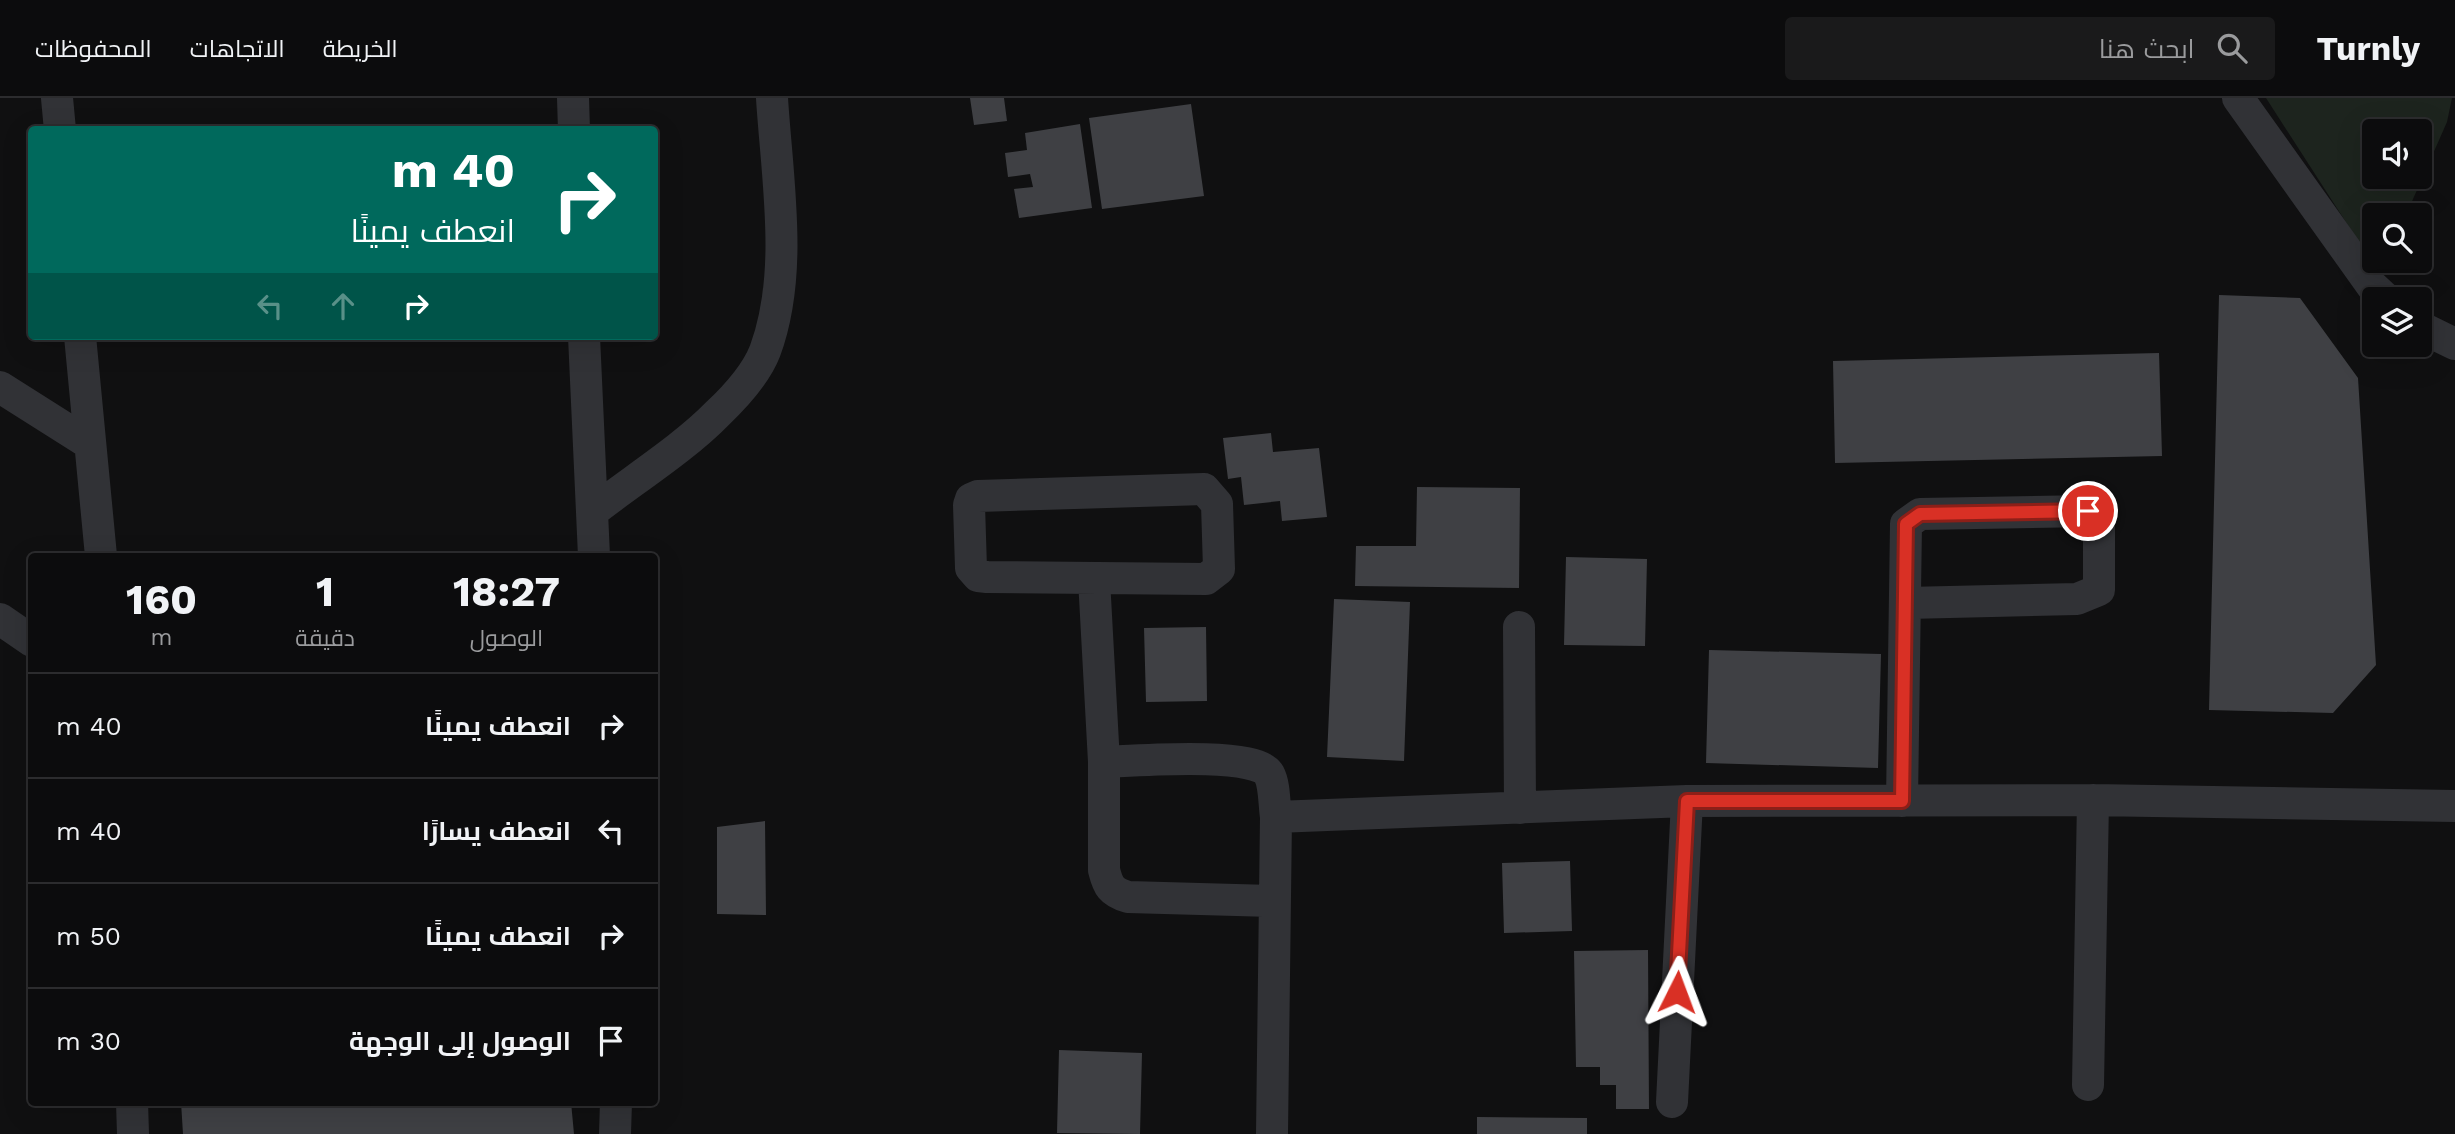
<!DOCTYPE html>
<html lang="ar">
<meta charset="utf-8">
<style>
body{margin:0;font-family:"Work Sans",Cairo,sans-serif;background:#1a1a1b;color:#f1f3f6;direction:rtl;height:100vh;display:flex;flex-direction:column;font-size:26px;white-space:nowrap}
*{box-sizing:border-box;margin:0}
p{font-size:23px;color:#9a9b9d}
.icon{flex:none;width:38px;height:38px;fill:none;stroke:currentColor;stroke-width:2;stroke-linecap:round;stroke-linejoin:round}
.map{position:relative;flex:1;overflow:hidden;direction:ltr}
.details{position:absolute;left:28px;top:455px;width:630px;height:553px;display:flex;flex-direction:column;background:#0c0c0d;border-radius:7px;box-shadow:0 7px 28px #0002,0 0 0 2px #2c2c2e;direction:rtl}
.details>*{flex:none}
.banner{position:absolute;left:28px;top:28px;width:630px;height:214px;border-radius:7px;box-shadow:0 7px 28px #0002,0 0 0 2px #2c2c2e;direction:rtl;background:#00695c;color:#fff;overflow:hidden}
.controls{position:absolute;left:2362px;top:21px;display:grid;gap:14px}
.controls a{display:grid;place-items:center;width:70px;height:70px;border-radius:7px;background:#0c0c0d;box-shadow:0 7px 28px #0002,0 0 0 2px #2c2c2e;font-size:35px}
.pin{position:absolute;display:grid;place-items:center;width:60px;height:60px;color:#fff;margin:-30px;border:4px solid #fff;border-radius:50%;box-shadow:0 2px 7px #0007}
.me{position:absolute;width:77px;margin:-38px;rotate:3deg;stroke-linejoin:round;filter:drop-shadow(0 0 5px #0008)}
.turn{display:flex;align-items:center;gap:24px;height:147px;padding:0 28px;font-size:32px}
.turn .icon{width:91px;height:91px;stroke-width:2.5}
.turn b{display:block;font-size:49px;line-height:60px}
.lanes{display:flex;align-items:center;height:66px;padding:0 28px;background:#0003;justify-content:center;gap:35px;direction:ltr}
.lanes .off{opacity:.35}
.eta{display:flex;justify-content:space-evenly;align-items:center;height:119px;text-align:center}
.eta b{font-size:42px;font-weight:700;line-height:49px}
ul{padding:0;list-style:none}
li{display:flex;align-items:center;gap:21px;height:105px;padding:0 28px;border-top:2px solid #2c2c2e}
li div{flex:1}
li b{display:block;font-size:26px}
li em{font-style:normal}
header{display:flex;align-items:center;gap:42px;box-sizing:border-box;height:98px;padding:0 35px;background:#0c0c0d;border-bottom:2px solid #2c2c2e}
header strong{font-size:33px}
nav{display:flex;gap:38px;margin-inline-start:auto;font-size:24px}
.search{width:490px;height:63px;background:#1a1a1b;display:flex;align-items:center;gap:18px;box-sizing:border-box;padding:0 24px;border-radius:7px;color:#9a9b9d;font-size:26px}
.map>svg:first-child{display:block}
.green{fill:#1d241e;fill-rule:evenodd}
.building{fill:#3f4044}
.lines{fill:none;stroke-linecap:round;stroke-linejoin:round}
.minor{stroke:#313236;stroke-width:32}
.route-casing{stroke:#8d1f18;stroke-width:18}
.route{stroke:#d93025;stroke-width:12}
</style>
<header>
<strong>Turnly</strong>
<div class="search"><svg class="icon" aria-label="search" viewBox="0 0 24 24"><circle cx="10" cy="10" r="6"/><path d="M15 15l6 6"/></svg>ابحث هنا</div>
<nav><a>الخريطة</a><a>الاتجاهات</a><a>المحفوظات</a></nav>
</header>
<div class="map">
<svg width="2455" height="1036" viewBox="0 0 2455 1036">
<rect width="100%" height="100%" fill="#101011"/>
<!-- green -->
<path class="green" d="M 2266,0 L 2452,0 L 2447,24 L 2406,117 L 2375,117 L 2375,163 L 2387,163 L 2380,177 ZM 2375,33 L 2420,33 L 2420,79 L 2375,79 Z"/>
<!-- building -->
<path class="building" d="M 970,0 L 1004,0 L 1007,23 L 974,27 Z
M 1191,6 L 1204,98 L 1102,111 L 1089,20 Z
M 1080,26 L 1092,110 L 1019,120 L 1014,91 L 1033,89 L 1030,76 L 1008,79 L 1005,55 L 1027,52 L 1025,35 Z
M 2219,197 L 2300,200 L 2358,280 L 2376,567 L 2333,615 L 2209,612 Z
M 2159,255 L 2162,358 L 1835,365 L 1833,263 Z
M 1271,335 L 1273,354 L 1319,350 L 1327,419 L 1282,423 L 1280,403 L 1244,407 L 1241,379 L 1228,381 L 1223,340 Z
M 1417,389 L 1520,390 L 1519,490 L 1355,488 L 1356,448 L 1416,448 Z
M 1566,459 L 1647,461 L 1645,548 L 1564,547 Z
M 1334,501 L 1410,504 L 1404,663 L 1327,659 Z
M 1206,529 L 1207,603 L 1146,604 L 1144,530 Z
M 1709,552 L 1881,556 L 1878,670 L 1706,665 Z
M 765,723 L 766,817 L 717,816 L 717,729 Z
M 1570,763 L 1572,833 L 1504,835 L 1502,765 Z
M 1648,852 L 1649,1011 L 1616,1011 L 1616,987 L 1600,987 L 1600,969 L 1576,969 L 1574,853 Z
M 1059,952 L 1142,955 L 1140,1036 L 1057,1035 Z
M 181,1004 L 571,1004 L 574,1036 L 183,1036 Z
M 1477,1019 L 1587,1020 L 1587,1036 L 1477,1036 Z"/>
<g class="lines">
<!-- minor -->
<path class="minor" d="M 57,0 L 60,32
M 573,0 L 574,32
M 2238,0 L 2372,188 L 2386,201
M 2420,229 L 2455,246
M 80,238 L 101,458
M 584,238 L 594,458
M 0,289 L 90,346
M 1204,391 L 1217,406 L 1219,471 L 1206,481 L 987,479 L 978,478 L 971,470 L 969,407 L 971,401 L 978,398 Z
M 592,414 C 630,384 684,350 717,316 C 735,299 756,276 765,253 C 794,175 777,81 772,0
M 1094,481 L 1104,664 L 1104,772 C 1108,788 1111,794 1128,799 L 1274,803
M 0,521 L 32,543
M 1519,529 L 1520,710
M 1104,664 C 1132,663 1257,653 1269,676 C 1275,687 1274,707 1276,719 L 1272,1036
M 1902,703 L 1906,426 L 1920,416 L 2089,413 L 2099,429 L 2099,492 L 2077,501 L 1907,505
M 1276,719 L 1687,703 L 2093,702 L 2455,708
M 2088,987 L 2093,702
M 132,1004 L 133,1036
M 1672,1004 L 1687,703
M 615,1036 L 616,1004"/>
</g>
<g class="lines">
<defs>
<path id="route" d="M 1677,894 L 1687,703 L 1902,703 L 1906,426 L 1920,416 L 2088,413"/>
</defs>
<!-- route casing -->
<use href="#route" class="route-casing"/>
<!-- route -->
<use href="#route" class="route"/>
</g>
</svg>
<div class="controls">
<a><svg class="icon" aria-label="sound" viewBox="0 0 24 24"><path d="M4 9h4l5-4v14l-5-4H4zM17 9q2 3 0 6"/></svg></a>
<a><svg class="icon" aria-label="search" viewBox="0 0 24 24"><circle cx="10" cy="10" r="6"/><path d="M15 15l6 6"/></svg></a>
<a><svg class="icon" aria-label="layers" viewBox="0 0 24 24"><path d="M12 4l9 5-9 5-9-5zM3 14l9 5 9-5"/></svg></a>
</div>
<div class="pin" style="left:2088px;top:413px;background:#d93025"><svg class="icon" aria-label="arrive" viewBox="0 0 24 24"><path d="M6 21V4h12l-3 4 3 4H6"/></svg></div>
<svg class="me" style="left:1677px;top:894px" viewBox="-20 -20 40 40"><path d="M0-17L14 15 0 8-14 15z" fill="#d93025" stroke="#fff" stroke-width="4"/></svg>
<div class="banner">
<div class="turn"><svg class="icon" aria-label="right" viewBox="0 0 24 24"><path d="M7 20v-9h11M14 6l5 5-5 5"/></svg><div><b>40 m</b>انعطف يمينًا</div></div>
<div class="lanes"><svg class="icon off" aria-label="left" viewBox="0 0 24 24"><path d="M17 20v-9H6M10 6l-5 5 5 5"/></svg><svg class="icon off" aria-label="ahead" viewBox="0 0 24 24"><path d="M12 20V5M6 11l6-6 6 6"/></svg><svg class="icon" aria-label="right" viewBox="0 0 24 24"><path d="M7 20v-9h11M14 6l5 5-5 5"/></svg></div>
</div>
<section class="details">
<div class="eta">
<div><b>18:27</b><p>الوصول</p></div>
<div><b>1</b><p>دقيقة</p></div>
<div><b>160</b><p>m</p></div>
</div>
<ul>
<li><svg class="icon" aria-label="right" viewBox="0 0 24 24"><path d="M7 20v-9h11M14 6l5 5-5 5"/></svg><div><b>انعطف يمينًا</b></div><em>40 m</em></li>
<li><svg class="icon" aria-label="left" viewBox="0 0 24 24"><path d="M17 20v-9H6M10 6l-5 5 5 5"/></svg><div><b>انعطف يسارًا</b></div><em>40 m</em></li>
<li><svg class="icon" aria-label="right" viewBox="0 0 24 24"><path d="M7 20v-9h11M14 6l5 5-5 5"/></svg><div><b>انعطف يمينًا</b></div><em>50 m</em></li>
<li><svg class="icon" aria-label="arrive" viewBox="0 0 24 24"><path d="M6 21V4h12l-3 4 3 4H6"/></svg><div><b>الوصول إلى الوجهة</b></div><em>30 m</em></li>
</ul>
</section>
</div>
